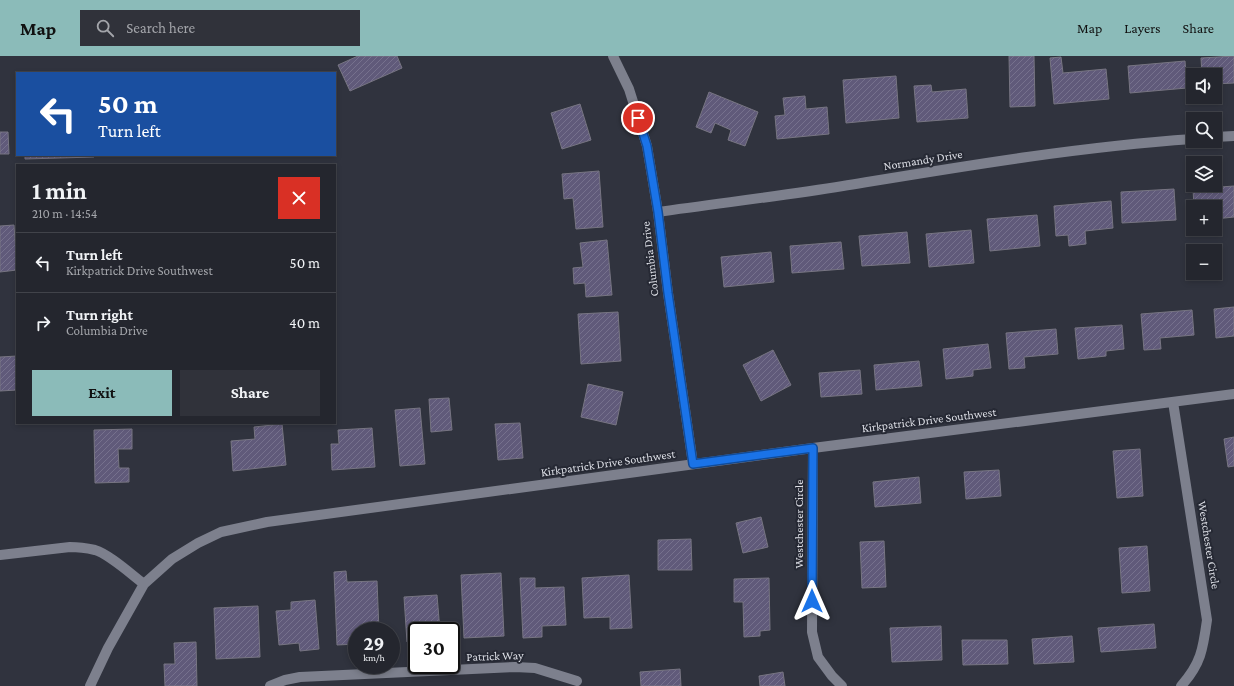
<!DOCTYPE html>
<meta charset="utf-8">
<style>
body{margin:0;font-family:"Crimson Pro",serif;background:#30323a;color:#f1f3f6;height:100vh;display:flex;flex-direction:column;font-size:15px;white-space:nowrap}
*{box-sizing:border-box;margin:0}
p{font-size:13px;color:#a3a5aa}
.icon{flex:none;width:22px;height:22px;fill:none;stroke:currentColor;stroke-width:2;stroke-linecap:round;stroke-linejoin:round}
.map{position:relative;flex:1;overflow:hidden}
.panel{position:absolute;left:16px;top:108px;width:320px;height:260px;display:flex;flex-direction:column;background:#24262e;border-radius:0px;box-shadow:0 2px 6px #0003,0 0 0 1px #41434a}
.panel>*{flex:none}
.hud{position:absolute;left:16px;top:16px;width:320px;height:84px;border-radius:0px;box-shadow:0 2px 6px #0003,0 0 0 1px #41434a;background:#1a4fa0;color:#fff;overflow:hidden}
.controls{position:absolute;left:1186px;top:12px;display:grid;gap:8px}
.controls a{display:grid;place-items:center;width:36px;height:36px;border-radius:0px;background:#24262e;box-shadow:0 2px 6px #0003,0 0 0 1px #41434a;font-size:20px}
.speed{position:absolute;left:348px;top:566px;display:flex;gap:8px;font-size:20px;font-weight:700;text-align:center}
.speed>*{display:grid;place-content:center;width:52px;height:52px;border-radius:50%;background:#24262e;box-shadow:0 2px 6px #0003,0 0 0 1px #41434a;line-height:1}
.speed small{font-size:10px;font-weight:400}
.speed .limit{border:2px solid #111;border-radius:6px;background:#fff;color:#111}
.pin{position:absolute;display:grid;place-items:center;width:34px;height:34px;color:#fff;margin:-17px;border:2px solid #fff;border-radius:50%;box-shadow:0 1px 4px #0007}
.me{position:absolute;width:44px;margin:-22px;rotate:0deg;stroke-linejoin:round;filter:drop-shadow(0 0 3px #0008)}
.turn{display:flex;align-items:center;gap:14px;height:84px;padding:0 16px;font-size:18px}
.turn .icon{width:52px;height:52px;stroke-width:2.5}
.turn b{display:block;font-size:28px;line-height:34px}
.round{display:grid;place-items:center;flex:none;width:42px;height:42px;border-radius:0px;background:#30323a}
.head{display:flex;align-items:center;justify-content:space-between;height:68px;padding:0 16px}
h1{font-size:24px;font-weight:700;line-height:30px}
.cta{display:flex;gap:8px;margin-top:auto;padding:8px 16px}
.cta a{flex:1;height:46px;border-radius:0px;background:#8bbbb9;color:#111;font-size:16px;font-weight:700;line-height:46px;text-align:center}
.cta a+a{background:#30323a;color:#f1f3f6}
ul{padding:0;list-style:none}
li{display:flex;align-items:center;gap:12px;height:60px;padding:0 16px;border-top:1px solid #41434a}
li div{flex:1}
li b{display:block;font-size:15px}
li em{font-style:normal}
header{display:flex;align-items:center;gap:24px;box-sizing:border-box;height:56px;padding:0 20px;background:#8bbbb9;color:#111}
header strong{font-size:19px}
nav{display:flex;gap:22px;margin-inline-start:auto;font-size:14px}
.search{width:280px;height:36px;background:#30323a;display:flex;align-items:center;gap:10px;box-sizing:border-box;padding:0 14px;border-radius:0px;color:#a3a5aa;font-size:15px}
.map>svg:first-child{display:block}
.building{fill:url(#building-hatch);stroke:#777582}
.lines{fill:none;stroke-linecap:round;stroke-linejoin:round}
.street{stroke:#7d808d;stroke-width:10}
.route-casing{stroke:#114b97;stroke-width:10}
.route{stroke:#1a73e8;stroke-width:7}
.labels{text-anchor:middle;stroke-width:4;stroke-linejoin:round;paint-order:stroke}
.street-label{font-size:12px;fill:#dcdee5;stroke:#262934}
</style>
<header>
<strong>Map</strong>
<div class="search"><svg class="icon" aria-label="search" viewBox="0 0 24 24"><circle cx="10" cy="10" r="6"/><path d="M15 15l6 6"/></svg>Search here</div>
<nav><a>Map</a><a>Layers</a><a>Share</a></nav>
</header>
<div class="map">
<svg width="1234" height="630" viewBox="0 0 1234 630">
<defs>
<pattern id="building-hatch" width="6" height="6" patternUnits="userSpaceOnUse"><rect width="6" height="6" fill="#605a7a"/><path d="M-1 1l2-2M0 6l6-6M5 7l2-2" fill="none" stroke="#76718d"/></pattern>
</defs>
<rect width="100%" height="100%" fill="#30333e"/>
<!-- building -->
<path class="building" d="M 358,0 L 397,0 L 402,12 L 350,35 L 338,9 Z
M 1009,0 L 1034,0 L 1035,50 L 1010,51 Z
M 1234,0 L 1234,27 L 1215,28 L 1215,19 L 1202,19 L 1201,2 Z
M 1061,1 L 1063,17 L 1106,13 L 1109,43 L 1054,48 L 1050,2 Z
M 1185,5 L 1187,32 L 1130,37 L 1128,10 Z
M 896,20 L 899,62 L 846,67 L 843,24 Z
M 931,29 L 932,36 L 966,33 L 968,62 L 917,66 L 914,30 Z
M 709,36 L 758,56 L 745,90 L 728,84 L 731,74 L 715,67 L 711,77 L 696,71 Z
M 805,40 L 806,53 L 827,51 L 829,78 L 777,83 L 775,60 L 785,59 L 783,42 Z
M 580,48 L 591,84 L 562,93 L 551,57 Z
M 0,76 L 8,76 L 9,98 L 0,98 Z
M 25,99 L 94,99 L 94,101 L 25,103 Z
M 599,115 L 603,171 L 576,173 L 573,142 L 564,143 L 562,118 Z
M 1234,130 L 1234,161 L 1215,163 L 1215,151 L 1194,151 L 1193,133 Z
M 1174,133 L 1176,164 L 1122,167 L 1121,136 Z
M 1111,145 L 1113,172 L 1085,175 L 1086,188 L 1069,190 L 1068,179 L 1056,180 L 1054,150 Z
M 1037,159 L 1040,190 L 990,195 L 987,163 Z
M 14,169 L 17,214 L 0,216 L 0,170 Z
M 971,174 L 974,207 L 929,211 L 926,178 Z
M 907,176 L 910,207 L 862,210 L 859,180 Z
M 607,184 L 612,239 L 586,241 L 585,227 L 574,228 L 573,212 L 583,211 L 580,187 Z
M 841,186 L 844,213 L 792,217 L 790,190 Z
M 771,196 L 774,226 L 724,231 L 721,201 Z
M 1234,251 L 1234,280 L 1216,282 L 1214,253 Z
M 1192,254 L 1194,279 L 1160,282 L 1161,293 L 1144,294 L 1141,258 Z
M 618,256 L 621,305 L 581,308 L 578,258 Z
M 1122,269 L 1124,293 L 1106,295 L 1106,300 L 1078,303 L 1075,272 Z
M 1056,273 L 1058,298 L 1024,301 L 1025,312 L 1009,313 L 1006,277 Z
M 988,288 L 991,312 L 973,314 L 973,320 L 946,323 L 943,293 Z
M 773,294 L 791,329 L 761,345 L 743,309 Z
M 17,300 L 17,334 L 0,335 L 0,301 Z
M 919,305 L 922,330 L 876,334 L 874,309 Z
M 860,314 L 862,338 L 821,341 L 819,317 Z
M 588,328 L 623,336 L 616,369 L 581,361 Z
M 449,342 L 452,374 L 431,376 L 429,343 Z
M 420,352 L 425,408 L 400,410 L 395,354 Z
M 520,367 L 523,402 L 498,404 L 495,368 Z
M 282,368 L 286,409 L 233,415 L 231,385 L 255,383 L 254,371 Z
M 372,372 L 375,411 L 332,414 L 331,388 L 339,388 L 338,374 Z
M 132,373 L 132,393 L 118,393 L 119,412 L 129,412 L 129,426 L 95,427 L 94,374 Z
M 1234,381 L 1234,410 L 1228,411 L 1224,383 Z
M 1140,393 L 1143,440 L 1117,442 L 1113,395 Z
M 999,414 L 1001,440 L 966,443 L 964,416 Z
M 919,421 L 921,447 L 875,451 L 873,426 Z
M 761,461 L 768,491 L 743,497 L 736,467 Z
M 691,483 L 692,514 L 658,514 L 658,484 Z
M 884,485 L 886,531 L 862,532 L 860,486 Z
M 1147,490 L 1150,535 L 1122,537 L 1119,492 Z
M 346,515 L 347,526 L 377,525 L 379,575 L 357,575 L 357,588 L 337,589 L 334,516 Z
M 501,517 L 504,580 L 464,582 L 461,519 Z
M 629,519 L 632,572 L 610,573 L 610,561 L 584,562 L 582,522 Z
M 520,522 L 535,522 L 535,532 L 564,531 L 566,569 L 542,570 L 542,581 L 523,582 Z
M 769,522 L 770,574 L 760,575 L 760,580 L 744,581 L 743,546 L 734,546 L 734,523 Z
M 437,539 L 440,575 L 417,575 L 417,586 L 407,586 L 404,541 Z
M 315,544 L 319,593 L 300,595 L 299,587 L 279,589 L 276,555 L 291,554 L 291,546 Z
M 258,550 L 260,601 L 216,603 L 214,552 Z
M 1154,568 L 1156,592 L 1101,596 L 1098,572 Z
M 941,570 L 942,604 L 892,606 L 890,572 Z
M 1072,580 L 1074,606 L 1034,608 L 1032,583 Z
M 962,584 L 1007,584 L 1008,608 L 963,609 Z
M 196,586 L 197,630 L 165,630 L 164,608 L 175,608 L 174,587 Z
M 680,613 L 681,630 L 641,630 L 640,616 Z
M 783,616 L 785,630 L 760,630 L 759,620 Z"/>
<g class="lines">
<!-- street -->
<path class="street" d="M 613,0 L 629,33 L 647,90 L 658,156 L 668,237 L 693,408
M 1215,81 L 1234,80
M 658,156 C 720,147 782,140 843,130 C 959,111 1076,91 1193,83
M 1173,346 L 1207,564 C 1203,593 1201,608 1181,630
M 813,392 L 812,576 L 818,601 L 832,620 L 842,630
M 0,499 L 70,491 C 78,491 86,492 95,494 C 109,498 132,519 144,528
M 90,630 L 108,592 L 144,528 L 172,503 L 198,487 L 221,476 L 267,466 L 813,392 L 1048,362 L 1234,338
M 270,630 L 285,624 L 300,621 L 515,611 L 535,612 L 577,625"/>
</g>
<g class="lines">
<defs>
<path id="route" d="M 638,62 L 647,90 L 658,156 L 668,237 L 693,408 L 813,392 L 812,545"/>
</defs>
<!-- route casing -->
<use href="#route" class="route-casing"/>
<!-- route -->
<use href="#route" class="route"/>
</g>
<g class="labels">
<!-- street labels -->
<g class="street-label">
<text transform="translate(923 104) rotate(-9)" y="4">Normandy Drive</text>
<text transform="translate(650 203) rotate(-97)" y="4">Columbia Drive</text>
<text transform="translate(929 364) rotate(-7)" y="4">Kirkpatrick Drive Southwest</text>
<text transform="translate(608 407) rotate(-8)" y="4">Kirkpatrick Drive Southwest</text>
<text transform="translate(799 468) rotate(-90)" y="4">Westchester Circle</text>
<text transform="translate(1209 489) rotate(81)" y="4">Westchester Circle</text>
<text transform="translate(495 600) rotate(-2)" y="4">Patrick Way</text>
</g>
</g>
</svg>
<div class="controls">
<a><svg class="icon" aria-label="sound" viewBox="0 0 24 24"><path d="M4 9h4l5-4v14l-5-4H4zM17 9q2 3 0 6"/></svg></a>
<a><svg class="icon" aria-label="search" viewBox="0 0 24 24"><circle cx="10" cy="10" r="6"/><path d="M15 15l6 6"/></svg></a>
<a><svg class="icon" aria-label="layers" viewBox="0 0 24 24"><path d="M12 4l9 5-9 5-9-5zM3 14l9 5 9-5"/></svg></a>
<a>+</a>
<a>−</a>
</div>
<div class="speed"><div>29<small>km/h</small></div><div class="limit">30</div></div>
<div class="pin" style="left:638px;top:62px;background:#d93025"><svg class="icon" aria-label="arrive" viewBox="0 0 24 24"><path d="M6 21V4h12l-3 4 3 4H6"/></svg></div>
<svg class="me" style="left:812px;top:545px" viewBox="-20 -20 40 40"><path d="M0-17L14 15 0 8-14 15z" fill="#1a73e8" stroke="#fff" stroke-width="4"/></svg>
<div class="hud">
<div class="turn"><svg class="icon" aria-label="left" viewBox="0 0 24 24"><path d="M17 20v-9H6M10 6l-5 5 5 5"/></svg><div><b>50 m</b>Turn left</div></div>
</div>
<section class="panel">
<div class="head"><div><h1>1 min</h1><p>210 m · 14:54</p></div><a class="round" style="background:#d93025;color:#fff"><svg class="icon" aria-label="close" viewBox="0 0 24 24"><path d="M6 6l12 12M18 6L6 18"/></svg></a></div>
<ul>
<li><svg class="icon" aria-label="left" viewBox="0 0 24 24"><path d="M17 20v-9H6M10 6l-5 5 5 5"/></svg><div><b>Turn left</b><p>Kirkpatrick Drive Southwest</p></div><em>50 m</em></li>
<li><svg class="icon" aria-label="right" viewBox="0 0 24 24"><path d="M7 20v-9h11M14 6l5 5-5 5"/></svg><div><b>Turn right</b><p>Columbia Drive</p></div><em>40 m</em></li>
</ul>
<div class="cta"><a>Exit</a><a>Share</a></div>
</section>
</div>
